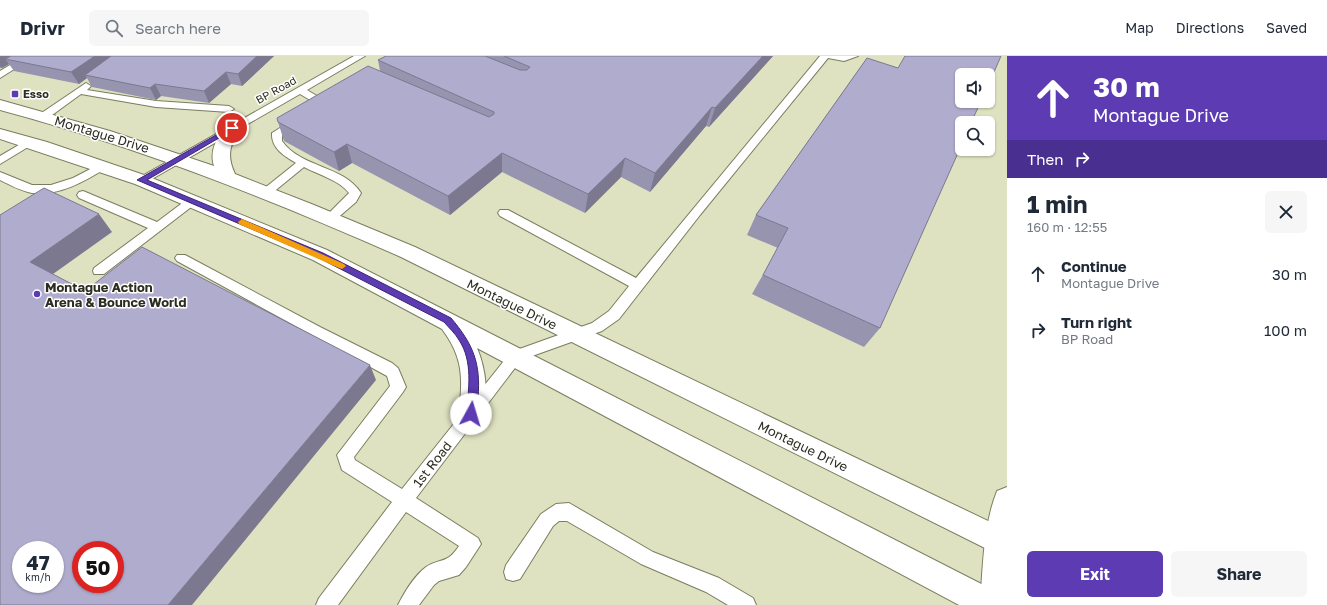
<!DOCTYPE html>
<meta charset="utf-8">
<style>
body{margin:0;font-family:"Golos Text",sans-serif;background:#f6f6f7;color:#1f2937;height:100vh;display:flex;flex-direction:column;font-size:15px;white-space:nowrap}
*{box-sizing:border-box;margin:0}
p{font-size:13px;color:#747a83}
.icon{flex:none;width:22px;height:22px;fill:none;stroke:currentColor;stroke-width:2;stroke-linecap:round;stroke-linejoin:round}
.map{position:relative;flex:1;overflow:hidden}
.drawer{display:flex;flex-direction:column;background:#fff;width:320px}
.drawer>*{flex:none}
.guide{background:#5c3bb3;color:#fff;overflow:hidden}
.tools{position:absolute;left:955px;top:12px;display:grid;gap:8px}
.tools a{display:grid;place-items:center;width:40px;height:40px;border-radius:6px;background:#fff;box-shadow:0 1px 3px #0004;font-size:20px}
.speed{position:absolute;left:12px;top:485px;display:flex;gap:8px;font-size:20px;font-weight:700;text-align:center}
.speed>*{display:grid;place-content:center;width:52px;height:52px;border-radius:50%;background:#fff;box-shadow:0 1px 3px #0004;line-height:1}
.speed small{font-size:10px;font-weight:400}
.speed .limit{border:6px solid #d22;background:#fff;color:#111}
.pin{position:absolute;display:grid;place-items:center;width:34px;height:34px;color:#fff;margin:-17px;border:2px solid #fff;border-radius:50%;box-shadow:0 1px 4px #0007}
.me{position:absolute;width:44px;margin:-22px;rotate:6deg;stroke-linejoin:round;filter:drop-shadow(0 0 3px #0008)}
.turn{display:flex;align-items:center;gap:14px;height:84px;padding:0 20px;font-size:18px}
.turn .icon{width:52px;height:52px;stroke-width:2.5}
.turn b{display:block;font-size:28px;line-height:34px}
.then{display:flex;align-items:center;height:38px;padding:0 20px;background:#0003;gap:8px;font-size:15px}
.round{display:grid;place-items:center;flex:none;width:42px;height:42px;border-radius:6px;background:#f6f6f7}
.headline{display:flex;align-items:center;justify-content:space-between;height:68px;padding:0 20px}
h1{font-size:24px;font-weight:700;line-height:30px}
.primary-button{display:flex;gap:8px;margin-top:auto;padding:8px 20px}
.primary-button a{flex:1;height:46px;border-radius:6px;background:#5c3bb3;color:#fff;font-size:16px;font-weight:700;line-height:46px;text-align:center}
.primary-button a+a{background:#f6f6f7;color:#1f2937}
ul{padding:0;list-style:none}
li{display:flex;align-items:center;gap:12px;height:56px;padding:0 20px}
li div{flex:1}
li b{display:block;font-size:15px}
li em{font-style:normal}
header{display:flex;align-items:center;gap:24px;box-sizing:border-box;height:56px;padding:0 20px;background:#fff;border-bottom:1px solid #e0e1e3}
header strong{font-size:19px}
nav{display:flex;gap:22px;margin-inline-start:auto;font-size:14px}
.search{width:280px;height:36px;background:#f6f6f7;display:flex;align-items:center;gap:10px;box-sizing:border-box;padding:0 14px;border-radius:6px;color:#747a83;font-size:15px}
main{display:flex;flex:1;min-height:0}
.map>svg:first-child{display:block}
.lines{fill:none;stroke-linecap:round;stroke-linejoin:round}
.service-casing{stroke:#7a7d5e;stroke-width:2}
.minor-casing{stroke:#7a7d5e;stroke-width:2}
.secondary-casing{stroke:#7a7d5e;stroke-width:2}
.service{fill:#fff;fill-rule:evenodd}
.minor{fill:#fff;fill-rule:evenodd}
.secondary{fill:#fff;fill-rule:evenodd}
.wall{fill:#9794b0}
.shaded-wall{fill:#7b7890}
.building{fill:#b0accd;stroke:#7b7890;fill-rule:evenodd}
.route{fill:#5c3bb3;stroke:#3c2674}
.slow{fill:#f59e0b}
.poi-dot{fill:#5c3bb3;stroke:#fff;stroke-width:1.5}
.labels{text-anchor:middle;stroke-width:3;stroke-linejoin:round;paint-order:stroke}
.far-street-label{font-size:11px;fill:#2c2d20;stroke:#fff}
.far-poi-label{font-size:11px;font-weight:bold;fill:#2c2d20;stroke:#fff;text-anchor:start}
.street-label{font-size:13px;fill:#2c2d20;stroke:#fff}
.poi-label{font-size:13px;font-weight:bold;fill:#2c2d20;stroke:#fff;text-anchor:start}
</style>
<header>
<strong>Drivr</strong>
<div class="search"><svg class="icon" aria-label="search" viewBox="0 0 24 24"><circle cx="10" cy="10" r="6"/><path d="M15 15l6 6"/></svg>Search here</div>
<nav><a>Map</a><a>Directions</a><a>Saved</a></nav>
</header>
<main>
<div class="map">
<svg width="1007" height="549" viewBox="0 0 1007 549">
<rect width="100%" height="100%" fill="#dfe2c0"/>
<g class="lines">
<defs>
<path id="service" d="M 25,0 L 35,0 L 0,22 L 0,15 Z
M 354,0 L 365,0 L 307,34 L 317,40 L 323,48 L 318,57 L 282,78 L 282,85 C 301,112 343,109 361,137 L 356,146 L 334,165 L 326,165 L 324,162 L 349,137 C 339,124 319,119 304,111 L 271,138 L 263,138 L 261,135 L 296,107 C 284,100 271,92 272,77 L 310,53 L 313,48 L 310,44 L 300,38 L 145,127 L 141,128 L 135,124 Z
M 820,0 L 858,0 L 844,5 L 828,2 L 700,159 L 619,263 L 602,275 L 521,304 L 416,442 L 478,482 L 481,488 L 466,511 L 459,519 L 439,525 L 434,529 L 419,549 L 398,549 C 404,537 415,519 426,511 C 442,501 446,509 459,490 L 406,456 L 338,549 L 316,549 L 319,542 L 392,446 L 342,414 L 337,399 L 390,330 L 387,320 L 177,205 L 175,202 L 177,199 L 185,199 L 320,271 L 392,307 L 398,312 L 406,331 L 403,336 L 354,401 L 355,404 L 402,433 L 511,296 L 592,267 L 609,255 L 629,230 L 500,160 L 498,157 L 500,154 L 508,154 L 636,222 Z
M 86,27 L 91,30 L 87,34 L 156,45 L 229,50 L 234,53 L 229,56 L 156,51 L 81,38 L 48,62 L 40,62 L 39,60 L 40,58 Z
M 29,83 L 34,86 L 33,88 L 0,108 L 0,100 Z
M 102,107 L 106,108 L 107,110 L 106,112 C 84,126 59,140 32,137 C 21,135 10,129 0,124 L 0,116 L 32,129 L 51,129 L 73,122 Z
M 83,135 L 157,166 L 189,142 L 193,141 L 199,145 L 104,218 L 94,218 L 93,215 L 94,212 L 148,172 L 79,142 L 77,139 L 79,136 Z
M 569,447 L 653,496 L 719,522 L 753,542 L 756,549 L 728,549 L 706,536 L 641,508 L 567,465 L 559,465 L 553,470 L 520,523 L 513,525 L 506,523 L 504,516 L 506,509 L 541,458 L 556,448 Z"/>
<path id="minor" d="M 1007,431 L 1007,549 L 980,549 C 983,511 983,470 997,435 Z"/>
<path id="secondary" d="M 0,44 L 110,75 L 214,110 C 209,94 217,82 227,69 L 233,67 L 239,69 L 241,72 C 230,88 226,99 235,118 L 314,149 L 415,191 L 1007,474 L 1007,503 L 401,201 C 270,143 138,91 0,54 Z
M 0,73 L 47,86 L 147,120 L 327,194 L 1001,538 L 1005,549 L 959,549 L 477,292 C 486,313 490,344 480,366 L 471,369 L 462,366 C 457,355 461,344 461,332 C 462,308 456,292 442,273 L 313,204 L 135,128 L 0,83 Z"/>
</defs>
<!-- service casing -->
<use href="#service" class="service-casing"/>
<!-- minor casing -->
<use href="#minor" class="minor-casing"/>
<!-- secondary casing -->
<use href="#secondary" class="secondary-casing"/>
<!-- service -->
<use href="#service" class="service"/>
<!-- minor -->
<use href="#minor" class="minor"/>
<!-- secondary -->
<use href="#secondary" class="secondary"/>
</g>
<!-- wall -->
<path class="wall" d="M 0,0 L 274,0 L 242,30 L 231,28 L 209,47 L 161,40 L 156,44 L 92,31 L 87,22 L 79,28 L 14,15 L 9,8 L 2,12 L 0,12 Z
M 386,0 L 773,0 L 709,71 L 706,70 L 650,136 L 621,121 L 585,157 L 502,116 L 450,159 L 352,107 L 339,115 L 284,85 L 278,66 L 380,15 L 378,4 Z
M 867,2 L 880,272 L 864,291 L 752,238 L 778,192 L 747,179 L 756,159 Z"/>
<!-- shaded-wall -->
<path class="shaded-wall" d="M 0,0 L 22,0 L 5,3 L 9,8 L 2,12 L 0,10 Z
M 95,0 L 118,0 L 85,19 L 87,22 L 79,28 L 71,16 Z
M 257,0 L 274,0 L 242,30 L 238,18 Z
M 763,0 L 773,0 L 709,71 L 715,52 Z
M 226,16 L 231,28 L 209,47 L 204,35 Z
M 155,28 L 161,40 L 156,44 L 150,32 Z
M 712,51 L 706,70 L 650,136 L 655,117 Z
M 347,88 L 352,107 L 339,115 L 334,96 Z
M 502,97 L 502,116 L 450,159 L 448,140 Z
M 625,102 L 621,121 L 585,157 L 588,138 Z
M 99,158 L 112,176 L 46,223 L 30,206 Z
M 370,309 L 376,324 L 192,549 L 168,549 Z"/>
<!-- building -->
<path class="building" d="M 11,0 L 95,0 L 71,16 L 5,3 Z
M 111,0 L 257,0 L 238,18 L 226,16 L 204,35 L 155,28 L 150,32 L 85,19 Z
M 386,0 L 485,0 L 520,14 L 527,14 L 530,11 L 504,0 L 763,0 L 715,52 L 712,51 L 655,117 L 625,102 L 588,138 L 502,97 L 448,140 L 347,88 L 334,96 L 278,66 L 277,62 L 368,10 L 489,61 L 494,58 L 494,56 L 378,4 Z
M 905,0 L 1001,0 L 988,30 L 988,19 L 962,19 L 962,45 L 981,45 L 971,67 L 962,67 L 962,88 L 880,272 L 763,219 L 788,172 L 756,159 L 867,2 L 898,12 Z
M 44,132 L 99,158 L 30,206 L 85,235 L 142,191 L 370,309 L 168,549 L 0,549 L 0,159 ZM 21,494 L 55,494 L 55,528 L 21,528 ZM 81,494 L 115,494 L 115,528 L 81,528 Z"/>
<!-- route -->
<path class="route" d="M 230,71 L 236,72 L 147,124 L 323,197 L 451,262 C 473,288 481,307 478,342 C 477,348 477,355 475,361 L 471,362 L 466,358 C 469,333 473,305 459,284 C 455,277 449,272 444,266 L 317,201 L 137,124 Z"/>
<!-- slow -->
<path class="slow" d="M 242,163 L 344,208 L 346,210 L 342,213 L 339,212 L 239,168 L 238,166 Z"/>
<!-- markers -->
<g class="poi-dot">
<rect x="11" y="34" width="8" height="8" rx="2"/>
<circle cx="37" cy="238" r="4"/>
</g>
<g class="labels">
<!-- far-street labels -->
<g class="far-street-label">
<text transform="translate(276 34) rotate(-29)" y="4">BP Road</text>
</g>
<!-- far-poi labels -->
<g class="far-poi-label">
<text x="23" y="42">Esso</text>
</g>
<!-- street labels -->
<g class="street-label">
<text transform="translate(102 78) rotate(17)" y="5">Montague Drive</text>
<text transform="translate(512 248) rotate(26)" y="5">Montague Drive</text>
<text transform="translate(803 390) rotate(26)" y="5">Montague Drive</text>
<text transform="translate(432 408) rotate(-52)" y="5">1st Road</text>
</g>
<!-- poi labels -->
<g class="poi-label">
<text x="45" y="236">Montague Action<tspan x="45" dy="15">Arena &amp; Bounce World</tspan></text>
</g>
</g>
</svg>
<div class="tools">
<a><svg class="icon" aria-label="sound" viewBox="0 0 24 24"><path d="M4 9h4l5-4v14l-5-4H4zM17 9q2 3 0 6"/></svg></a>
<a><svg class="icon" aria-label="search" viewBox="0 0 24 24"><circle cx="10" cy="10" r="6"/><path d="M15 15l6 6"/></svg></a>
</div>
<div class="speed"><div>47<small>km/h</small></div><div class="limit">50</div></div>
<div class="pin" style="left:232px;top:72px;background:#d93025"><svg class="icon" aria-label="arrive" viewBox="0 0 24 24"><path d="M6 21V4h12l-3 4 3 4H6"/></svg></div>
<svg class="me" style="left:471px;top:358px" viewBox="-20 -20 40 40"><circle r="19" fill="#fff"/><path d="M0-13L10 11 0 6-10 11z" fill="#5c3bb3"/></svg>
</div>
<section class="drawer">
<div class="guide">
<div class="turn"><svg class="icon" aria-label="ahead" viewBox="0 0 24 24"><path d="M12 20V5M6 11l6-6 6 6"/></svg><div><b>30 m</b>Montague Drive</div></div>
<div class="then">Then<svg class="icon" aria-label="right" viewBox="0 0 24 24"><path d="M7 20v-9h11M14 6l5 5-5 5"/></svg></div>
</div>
<div class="headline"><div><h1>1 min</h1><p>160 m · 12:55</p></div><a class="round"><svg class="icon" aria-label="close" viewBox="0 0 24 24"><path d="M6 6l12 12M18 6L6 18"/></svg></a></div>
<ul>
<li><svg class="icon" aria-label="ahead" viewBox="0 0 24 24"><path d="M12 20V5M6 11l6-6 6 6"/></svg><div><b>Continue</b><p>Montague Drive</p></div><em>30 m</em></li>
<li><svg class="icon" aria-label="right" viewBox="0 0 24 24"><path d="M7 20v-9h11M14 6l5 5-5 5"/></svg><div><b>Turn right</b><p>BP Road</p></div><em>100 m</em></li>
</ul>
<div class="primary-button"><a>Exit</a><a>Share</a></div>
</section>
</main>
